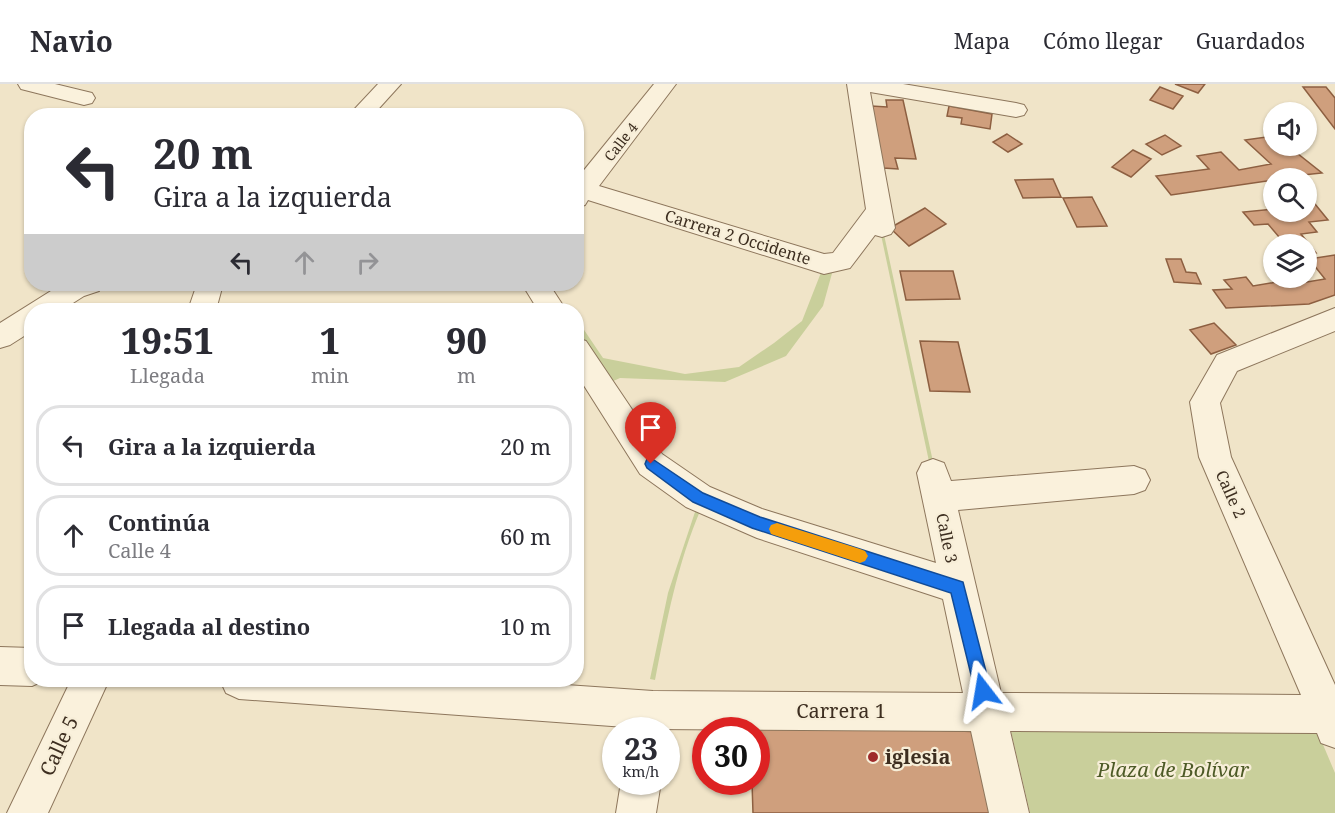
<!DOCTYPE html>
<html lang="es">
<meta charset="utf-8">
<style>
body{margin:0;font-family:"Noto Serif",serif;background:#f7f7f7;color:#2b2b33;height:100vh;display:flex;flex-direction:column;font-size:22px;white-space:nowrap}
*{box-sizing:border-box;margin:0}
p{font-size:20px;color:#7c7c81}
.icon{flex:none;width:33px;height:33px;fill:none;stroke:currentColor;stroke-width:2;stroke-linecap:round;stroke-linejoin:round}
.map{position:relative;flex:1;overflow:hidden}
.details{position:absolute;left:24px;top:219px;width:560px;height:384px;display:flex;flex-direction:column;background:#fff;border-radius:24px;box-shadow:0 2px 4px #0004}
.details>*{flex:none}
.top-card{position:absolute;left:24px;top:24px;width:560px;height:183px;border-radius:24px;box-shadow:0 2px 4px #0004;background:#fff;color:#2b2b33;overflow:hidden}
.controls{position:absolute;left:1263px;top:18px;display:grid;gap:12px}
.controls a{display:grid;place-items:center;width:54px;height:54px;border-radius:50%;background:#fff;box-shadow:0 2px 4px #0004;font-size:30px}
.speed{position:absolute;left:602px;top:633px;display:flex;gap:12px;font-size:30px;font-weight:700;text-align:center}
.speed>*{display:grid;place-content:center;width:78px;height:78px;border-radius:50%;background:#fff;box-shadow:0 2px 4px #0004;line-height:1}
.speed small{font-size:15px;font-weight:400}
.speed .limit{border:9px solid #d22;background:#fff;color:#111}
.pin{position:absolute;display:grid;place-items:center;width:51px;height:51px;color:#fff;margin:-62px -26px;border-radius:50% 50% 50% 0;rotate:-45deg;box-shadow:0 0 6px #0007}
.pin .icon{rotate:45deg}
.me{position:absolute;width:66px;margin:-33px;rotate:346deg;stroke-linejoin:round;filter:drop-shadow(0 0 4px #0008)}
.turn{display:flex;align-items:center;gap:21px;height:126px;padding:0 30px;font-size:27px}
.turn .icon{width:78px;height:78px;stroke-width:2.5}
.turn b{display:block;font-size:42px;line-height:51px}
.lanes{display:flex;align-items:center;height:57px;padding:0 30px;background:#0003;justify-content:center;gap:30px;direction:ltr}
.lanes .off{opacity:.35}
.eta{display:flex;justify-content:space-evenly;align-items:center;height:102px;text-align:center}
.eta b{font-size:36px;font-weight:800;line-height:42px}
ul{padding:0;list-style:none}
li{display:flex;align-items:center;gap:18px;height:81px;margin:0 12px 9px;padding:0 18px;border:3px solid #e1e1e2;border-radius:24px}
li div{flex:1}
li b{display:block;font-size:22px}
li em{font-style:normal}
header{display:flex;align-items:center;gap:36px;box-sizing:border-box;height:84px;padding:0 30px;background:#fff;border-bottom:2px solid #e1e1e2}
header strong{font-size:28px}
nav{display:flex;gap:33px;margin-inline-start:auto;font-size:21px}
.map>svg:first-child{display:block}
.green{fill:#c9cf9b}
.building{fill:#cf9f7d;stroke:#8d5f41;stroke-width:1.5}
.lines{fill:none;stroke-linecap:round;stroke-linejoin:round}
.minor-casing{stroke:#8d765c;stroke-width:2}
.minor{fill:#faf1dc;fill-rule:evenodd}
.route{fill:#1a73e8;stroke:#114b97;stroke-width:1.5}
.slow{fill:#f59e0b}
.poi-dot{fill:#9e2a2b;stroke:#f7eed8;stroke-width:2}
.labels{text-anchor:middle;stroke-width:4.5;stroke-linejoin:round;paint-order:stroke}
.far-street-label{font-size:14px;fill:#3d2e20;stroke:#f7eed8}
.street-label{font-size:16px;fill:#3d2e20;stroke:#f7eed8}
.near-street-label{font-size:20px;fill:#3d2e20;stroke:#f7eed8}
.near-poi-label{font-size:20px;font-weight:bold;fill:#3d2e20;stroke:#f7eed8;text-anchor:start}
.near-park-label{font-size:20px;font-style:italic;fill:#4d5a26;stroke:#f7eed8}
</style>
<header>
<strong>Navio</strong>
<nav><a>Mapa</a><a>Cómo llegar</a><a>Guardados</a></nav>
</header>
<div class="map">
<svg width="1335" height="729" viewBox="0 0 1335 729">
<rect width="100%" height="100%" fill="#f0e4c8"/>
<!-- green -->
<path class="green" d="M 880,146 L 883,146 L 935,387 L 931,387 Z
M 834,182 L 823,222 L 786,272 L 725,298 L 620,294 L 609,299 L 576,248 L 576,234 L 603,274 L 685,290 L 739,283 L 774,259 L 802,237 L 822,186 Z
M 699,416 L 704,418 C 678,475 667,536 655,596 L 650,595 L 668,509 Z
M 1010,643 L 1316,644 L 1335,689 L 1335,729 L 1030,729 Z"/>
<!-- building -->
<path class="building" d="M 1175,0 L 1205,0 L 1198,9 Z
M 1160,3 L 1183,12 L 1173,25 L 1150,16 Z
M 1303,3 L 1326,3 L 1335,14 L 1335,45 Z
M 886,16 L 903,16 L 916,75 L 895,74 L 898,85 L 883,84 L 872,22 L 887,23 Z
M 949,22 L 992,30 L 990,45 L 961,40 L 962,34 L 947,32 Z
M 1007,50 L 1022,60 L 1008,68 L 993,58 Z
M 1165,51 L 1181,62 L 1162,71 L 1146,60 Z
M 1274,52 L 1274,62 L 1288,62 L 1322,89 L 1274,94 L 1274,96 L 1171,111 L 1156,92 L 1209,85 L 1197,72 L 1221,68 L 1239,86 L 1271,80 L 1245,56 Z
M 1133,66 L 1151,75 L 1131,93 L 1112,83 Z
M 1053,95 L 1061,113 L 1023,114 L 1015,96 Z
M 1092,113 L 1107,142 L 1077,143 L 1063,114 Z
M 1315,120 L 1328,136 L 1309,138 L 1317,148 L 1301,150 L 1316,169 L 1306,170 L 1306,160 L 1285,160 L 1268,140 L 1254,141 L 1243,128 L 1274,125 L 1274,128 L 1306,128 L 1306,121 Z
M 925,124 L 946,140 L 909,162 L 890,144 Z
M 1335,171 L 1335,211 L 1309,220 L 1226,224 L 1213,206 L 1232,205 L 1224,196 L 1246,193 L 1253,202 L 1277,198 L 1269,189 L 1274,189 L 1274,194 L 1297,194 L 1301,199 L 1325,195 L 1309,175 Z
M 1166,175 L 1181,175 L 1186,188 L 1196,189 L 1201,200 L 1174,198 Z
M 900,187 L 953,187 L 960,215 L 906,216 Z
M 1214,239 L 1236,261 L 1211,270 L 1190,246 Z
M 920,257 L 958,258 L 970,308 L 930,307 Z
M 751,639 L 984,648 L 1002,729 L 753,729 L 752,698 L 756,698 L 756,646 L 751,646 Z"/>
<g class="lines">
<defs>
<path id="minor" d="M 18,0 L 55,0 L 92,9 L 95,14 L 92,19 L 84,21 L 21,5 Z
M 378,0 L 401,0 L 372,32 L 348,32 Z
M 654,0 L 676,0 L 599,102 L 824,170 L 833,169 L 866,125 L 847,0 L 903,0 L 1016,19 L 1024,21 L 1027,26 L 1024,31 L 1016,33 L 870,8 L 895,144 L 891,150 L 882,153 L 875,151 L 850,184 L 824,190 L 588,116 L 585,121 L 576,124 L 576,96 Z
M 62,200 L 103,200 L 99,207 L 84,212 L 62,226 L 32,226 L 32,247 L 10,261 L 0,264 L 0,239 Z
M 197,200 L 223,200 L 216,226 L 188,226 Z
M 522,200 L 549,200 L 566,226 L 538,226 Z
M 1335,224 L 1335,247 L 1237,287 L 1220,319 L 1231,373 L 1335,601 L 1335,664 L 1321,659 L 1317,649 L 1010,647 L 1029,729 L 989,729 L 971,647 L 653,645 L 239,615 L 226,609 L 220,596 L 494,596 L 653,607 L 963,609 L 943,515 L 757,454 L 686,423 L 640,390 L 576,289 L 576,254 L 586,257 L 662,370 L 710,403 L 762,425 L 936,479 L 917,389 L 922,379 L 933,375 L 944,379 L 951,397 L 1134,382 L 1145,386 L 1150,396 L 1145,406 L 1134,410 L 958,426 L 1001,609 L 1301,611 L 1199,373 L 1190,318 L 1217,271 Z
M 0,563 L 32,564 L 32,596 L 45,596 L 32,602 L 0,601 Z
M 71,596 L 109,596 L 48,729 L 7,729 Z
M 621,698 L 661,698 L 656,729 L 616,729 Z"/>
</defs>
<!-- minor casing -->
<use href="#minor" class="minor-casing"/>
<!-- minor -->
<use href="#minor" class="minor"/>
</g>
<!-- route -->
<path class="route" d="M 651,374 L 703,409 L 760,433 L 963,498 L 991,607 L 989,613 L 983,615 L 977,613 L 975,607 L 951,509 L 752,444 L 693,418 L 647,384 L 645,380 L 647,375 Z"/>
<!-- slow -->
<path class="slow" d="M 777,439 L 860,465 L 865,467 L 868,472 L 865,477 L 860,479 L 777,452 L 771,450 L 769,445 L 771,441 Z"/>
<!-- markers -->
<circle class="poi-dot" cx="873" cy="673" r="6"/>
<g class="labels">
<!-- far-street labels -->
<g class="far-street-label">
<text transform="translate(621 58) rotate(-52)" y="5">Calle 4</text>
</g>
<!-- street labels -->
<g class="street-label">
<text transform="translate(738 153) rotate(17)" y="6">Carrera 2 Occidente</text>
<text transform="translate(1231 410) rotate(66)" y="6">Calle 2</text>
<text transform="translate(947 454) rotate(78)" y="6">Calle 3</text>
</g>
<!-- near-street labels -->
<g class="near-street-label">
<text x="841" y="634">Carrera 1</text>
<text transform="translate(59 662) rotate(-65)" y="7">Calle 5</text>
</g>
<!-- near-poi labels -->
<g class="near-poi-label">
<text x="885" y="680">iglesia</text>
</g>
<!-- near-park labels -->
<g class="near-park-label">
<text x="1173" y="693">Plaza de Bolívar</text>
</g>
</g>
</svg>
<div class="controls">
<a><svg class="icon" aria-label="sound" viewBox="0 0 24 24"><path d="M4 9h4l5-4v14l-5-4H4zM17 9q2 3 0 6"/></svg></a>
<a><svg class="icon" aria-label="search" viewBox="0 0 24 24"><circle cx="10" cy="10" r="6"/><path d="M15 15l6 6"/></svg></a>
<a><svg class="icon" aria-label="layers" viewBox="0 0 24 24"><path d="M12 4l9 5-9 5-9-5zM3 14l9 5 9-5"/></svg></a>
</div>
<div class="speed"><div>23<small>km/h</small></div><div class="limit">30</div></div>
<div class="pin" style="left:651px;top:380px;background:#d93025"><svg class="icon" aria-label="arrive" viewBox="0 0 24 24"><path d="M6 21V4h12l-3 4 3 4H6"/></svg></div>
<svg class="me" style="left:983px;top:607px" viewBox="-20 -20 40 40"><path d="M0-17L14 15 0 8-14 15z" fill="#1a73e8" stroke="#fff" stroke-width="4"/></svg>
<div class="top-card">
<div class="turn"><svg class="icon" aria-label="left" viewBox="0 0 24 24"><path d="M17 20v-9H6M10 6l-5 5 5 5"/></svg><div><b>20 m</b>Gira a la izquierda</div></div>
<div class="lanes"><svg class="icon" aria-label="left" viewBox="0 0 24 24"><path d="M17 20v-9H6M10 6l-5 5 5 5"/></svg><svg class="icon off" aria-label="ahead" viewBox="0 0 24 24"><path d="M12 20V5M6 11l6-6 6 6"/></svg><svg class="icon off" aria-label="right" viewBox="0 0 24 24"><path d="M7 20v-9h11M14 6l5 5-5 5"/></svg></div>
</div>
<section class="details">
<div class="eta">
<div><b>19:51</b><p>Llegada</p></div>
<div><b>1</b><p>min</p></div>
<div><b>90</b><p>m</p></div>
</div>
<ul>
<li><svg class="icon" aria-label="left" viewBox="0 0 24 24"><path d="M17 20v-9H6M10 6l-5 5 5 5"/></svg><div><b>Gira a la izquierda</b></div><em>20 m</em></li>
<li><svg class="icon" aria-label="ahead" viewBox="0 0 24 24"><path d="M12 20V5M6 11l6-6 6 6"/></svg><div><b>Continúa</b><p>Calle 4</p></div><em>60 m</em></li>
<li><svg class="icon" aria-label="arrive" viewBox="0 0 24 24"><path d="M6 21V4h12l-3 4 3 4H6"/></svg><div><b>Llegada al destino</b></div><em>10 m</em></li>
</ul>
</section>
</div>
